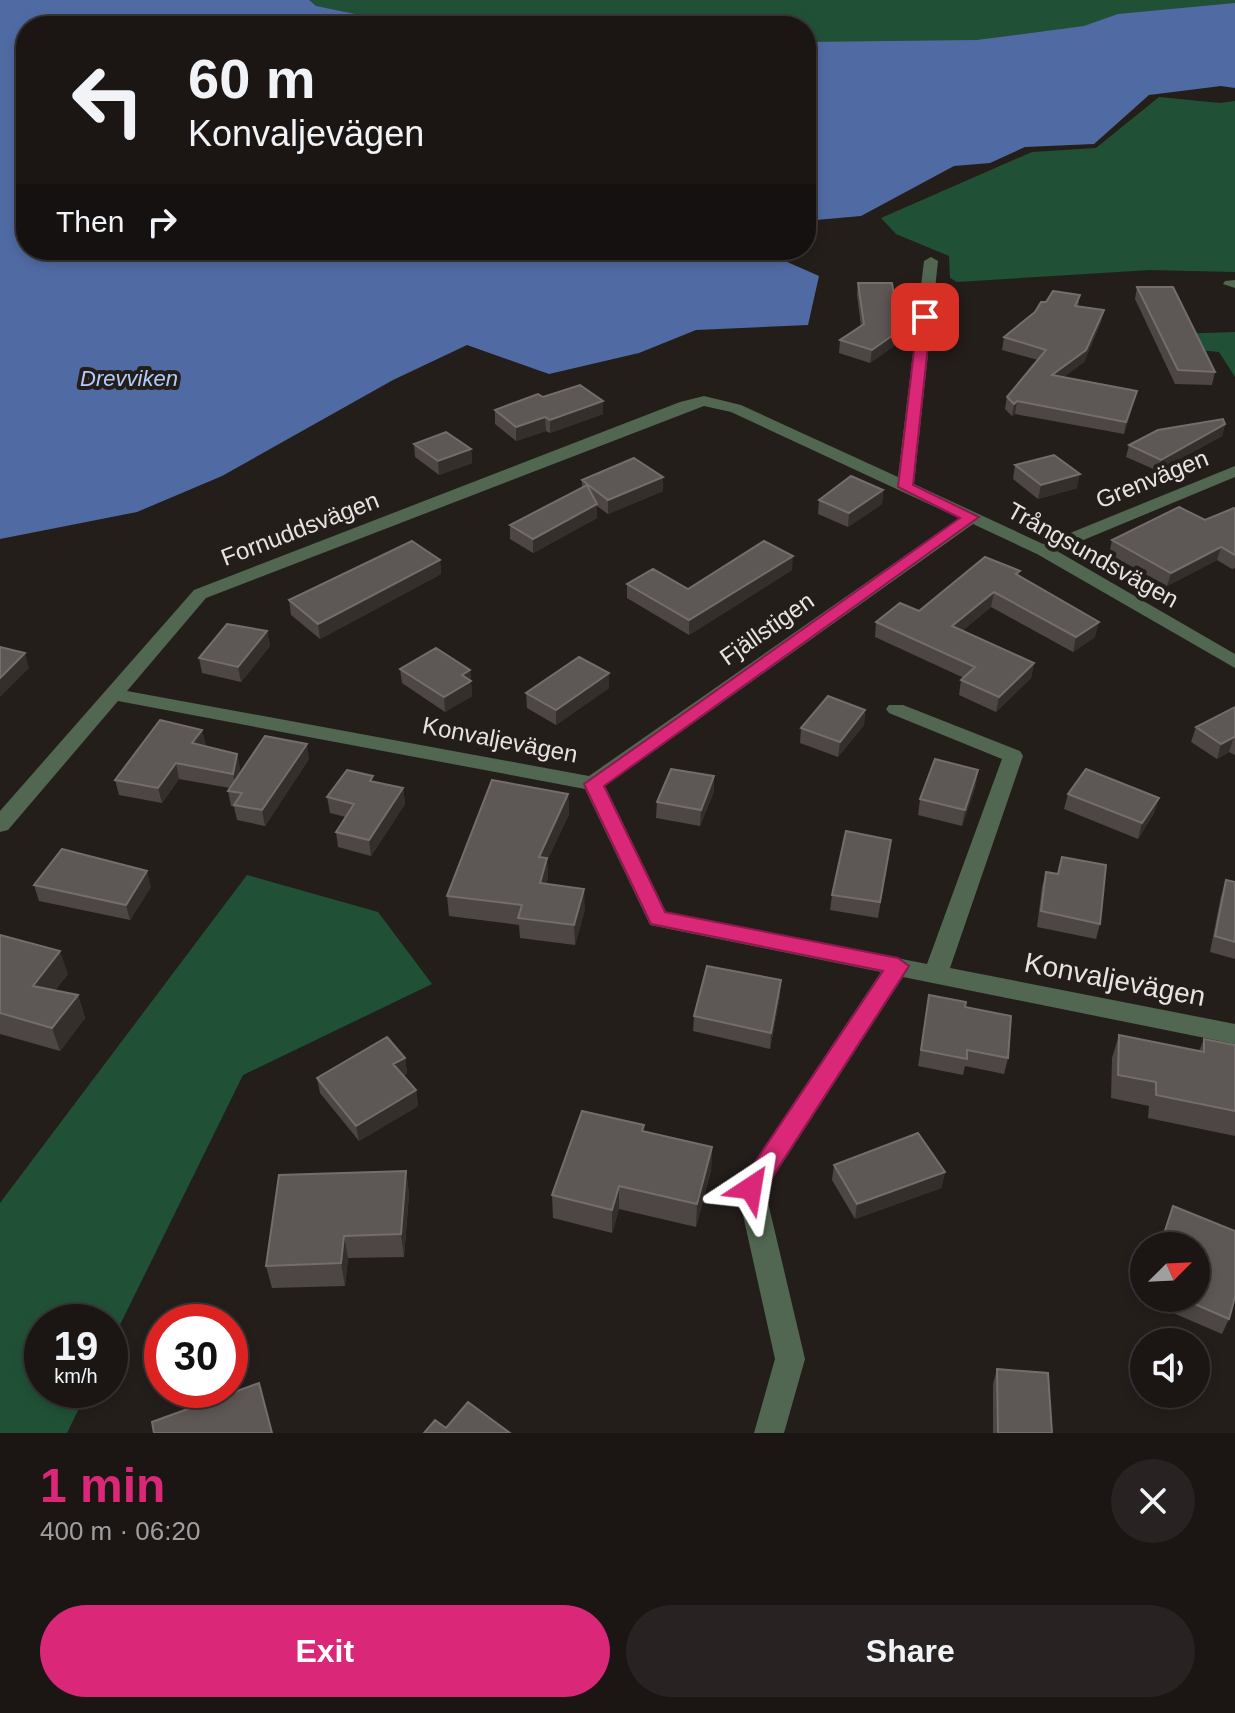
<!DOCTYPE html>
<meta charset="utf-8">
<style>
body{margin:0;font-family:Helvetica,sans-serif;background:#282322;color:#f1f3f6;height:100vh;display:flex;flex-direction:column;font-size:30px;white-space:nowrap}
*{box-sizing:border-box;margin:0}
p{font-size:26px;color:#a09fa0}
.icon{flex:none;width:44px;height:44px;fill:none;stroke:currentColor;stroke-width:2;stroke-linecap:round;stroke-linejoin:round}
.map{position:relative;height:1433px;overflow:hidden}
.sheet{display:flex;flex-direction:column;background:#1b1614;flex:1}
.sheet>*{flex:none}
.banner{position:absolute;left:16px;top:16px;width:800px;height:244px;border-radius:32px;box-shadow:0 4px 12px #0003,0 0 0 2px #393534;background:#1b1614;color:#f1f3f6;overflow:hidden}
.needle{width:52px;rotate:66deg}
.tools{position:absolute;left:1130px;top:1232px;display:grid;gap:16px}
.tools a{display:grid;place-items:center;width:80px;height:80px;border-radius:50%;background:#1b1614;box-shadow:0 4px 12px #0003,0 0 0 2px #393534;font-size:40px}
.speed{position:absolute;left:24px;top:1304px;display:flex;gap:16px;font-size:40px;font-weight:700;text-align:center}
.speed>*{display:grid;place-content:center;width:104px;height:104px;border-radius:50%;background:#1b1614;box-shadow:0 4px 12px #0003,0 0 0 2px #393534;line-height:1}
.speed small{font-size:20px;font-weight:400}
.speed .limit{border:12px solid #d22;background:#fff;color:#111}
.pin{position:absolute;display:grid;place-items:center;width:68px;height:68px;color:#fff;margin:-34px;border-radius:16px;box-shadow:0 4px 12px #0006}
.me{position:absolute;width:88px;margin:-44px;rotate:33deg;stroke-linejoin:round;filter:drop-shadow(0 0 6px #0008)}
.turn{display:flex;align-items:center;gap:28px;height:168px;padding:0 40px;font-size:36px}
.turn .icon{width:104px;height:104px;stroke-width:2.5}
.turn b{display:block;font-size:56px;line-height:68px}
.then{display:flex;align-items:center;height:76px;padding:0 40px;background:#0003;gap:16px;font-size:30px}
.round{display:grid;place-items:center;flex:none;width:84px;height:84px;border-radius:42px;background:#282322}
.overview{display:flex;align-items:center;justify-content:space-between;height:136px;padding:0 40px}
h1{font-size:48px;font-weight:700;line-height:60px;color:#db2777}
.primary-button{display:flex;gap:16px;margin-top:auto;padding:16px 40px}
.primary-button a{flex:1;height:92px;border-radius:48px;background:#db2777;color:#fff;font-size:32px;font-weight:700;line-height:92px;text-align:center}
.primary-button a+a{background:#282322;color:#f1f3f6}
.map>svg:first-child{display:block}
.green{fill:#205137}
.water{fill:#506ba4}
.lines{fill:none;stroke-linecap:round;stroke-linejoin:round}
.minor{fill:#526751;fill-rule:evenodd}
.wall{fill:#4d4644}
.shaded-wall{fill:#352f2c}
.building{fill:#5d5755;stroke:#736d6b;stroke-width:2}
.route{fill:#db2777;stroke:#8e194d;stroke-width:2}
.labels{text-anchor:middle;stroke-width:8;stroke-linejoin:round;paint-order:stroke}
.far-water-label{font-size:22px;font-style:italic;fill:#b3ccfe;stroke:#241e1b}
.street-label{font-size:24px;fill:#e7e3e1;stroke:#241e1b}
.near-street-label{font-size:28px;fill:#e7e3e1;stroke:#241e1b}
</style>
<div class="map">
<svg width="1235" height="1433" viewBox="0 0 1235 1433">
<rect width="100%" height="100%" fill="#241e1b"/>
<!-- green -->
<path class="green" d="M 223,0 L 1235,0 L 1235,52 L 806,108 L 806,26 L 129,26 Z
M 1159,97 L 1220,103 L 1235,101 L 1235,272 L 1150,270 L 957,282 L 950,278 L 949,256 L 896,234 L 881,218 L 1032,152 L 1096,148 Z
M 1235,332 L 1235,377 L 1219,352 L 1179,348 L 1176,334 Z
M 247,875 L 378,912 L 432,984 L 243,1075 L 110,1345 L 110,1322 L 42,1322 L 42,1390 L 88,1390 L 67,1433 L 0,1433 L 0,1203 Z"/>
<!-- water -->
<path class="water" d="M 0,0 L 309,0 L 316,6 L 384,20 L 462,26 L 26,26 L 26,250 L 789,250 L 785,261 L 819,276 L 808,325 L 696,330 L 639,353 L 549,374 L 467,345 L 393,380 L 222,476 L 137,512 L 0,539 Z
M 1235,3 L 1235,88 L 1221,86 L 1149,95 L 1094,144 L 1025,147 L 990,163 L 954,166 L 861,216 L 816,220 L 806,227 L 806,42 L 977,40 L 1084,26 L 1118,14 Z"/>
<g class="lines">
<!-- minor -->
<path class="minor" d="M 931,257 L 938,261 L 914,484 L 1043,544 L 1235,466 L 1235,477 L 1057,551 L 1235,654 L 1235,668 L 1037,554 L 973,524 L 605,786 L 666,912 L 927,964 L 1002,759 L 889,713 L 886,709 L 889,705 L 903,705 L 1020,751 L 1023,756 L 950,968 L 1235,1024 L 1235,1044 L 903,977 L 765,1190 L 805,1359 L 784,1433 L 754,1433 L 775,1359 L 737,1188 L 881,972 L 650,925 L 585,789 L 118,701 L 8,830 L 0,832 L 0,811 L 194,590 L 680,402 L 704,396 L 741,405 L 898,477 L 924,261 ZM 704,406 L 731,412 L 959,518 L 589,776 L 127,691 L 206,598 Z
M 1235,280 L 1235,288 L 1223,284 L 1225,281 Z"/>
</g>
<!-- wall -->
<path class="wall" d="M 858,283 L 898,343 L 870,363 L 839,353 L 840,340 L 861,326 L 857,295 Z
M 1137,287 L 1215,372 L 1212,385 L 1175,384 L 1135,299 Z
M 1080,295 L 1078,306 L 1104,310 L 1101,322 L 1084,362 L 1063,377 L 1137,391 L 1124,434 L 1015,414 L 1012,416 L 1005,409 L 1007,397 L 1038,360 L 1002,350 L 1004,337 Z
M 543,397 L 603,414 L 550,433 L 546,431 L 516,441 L 495,424 L 495,410 Z
M 1225,424 L 1222,436 L 1158,471 L 1126,457 L 1129,445 Z
M 414,444 L 471,449 L 472,463 L 439,475 L 415,457 Z
M 1015,465 L 1077,488 L 1038,499 L 1013,479 Z
M 582,480 L 663,491 L 608,514 L 597,506 L 597,518 L 533,553 L 510,539 L 510,525 L 582,487 Z
M 883,490 L 882,504 L 848,527 L 818,514 L 819,500 Z
M 1235,509 L 1235,568 L 1232,569 L 1217,560 L 1167,586 L 1109,554 L 1112,540 L 1205,520 Z
M 440,560 L 441,574 L 320,639 L 291,615 L 289,600 Z
M 792,570 L 689,635 L 627,598 L 627,584 L 688,589 Z
M 1019,576 L 1095,637 L 1073,652 L 991,607 L 962,631 L 1034,663 L 1031,678 L 996,712 L 959,695 L 961,680 L 964,678 L 875,637 L 876,622 L 919,611 Z
M 267,631 L 270,646 L 241,682 L 202,673 L 199,658 Z
M 400,669 L 470,670 L 472,696 L 445,712 L 402,683 Z
M 609,688 L 556,725 L 527,708 L 526,693 Z
M 1235,707 L 1235,755 L 1229,752 L 1217,759 L 1191,742 L 1196,727 Z
M 865,710 L 864,725 L 838,757 L 800,743 L 801,728 Z
M 206,745 L 205,746 L 237,754 L 240,769 L 238,775 L 309,759 L 265,826 L 237,820 L 234,807 L 231,806 L 228,791 L 230,788 L 179,779 L 162,803 L 119,795 L 115,780 Z
M 714,776 L 714,791 L 700,826 L 656,818 L 657,802 Z
M 374,782 L 403,788 L 405,804 L 371,856 L 338,847 L 336,832 L 346,817 L 330,813 L 327,797 Z
M 976,785 L 962,826 L 918,815 L 920,799 Z
M 568,794 L 569,814 L 547,861 L 548,878 L 546,884 L 585,909 L 575,945 L 520,938 L 519,925 L 449,916 L 447,896 Z
M 1068,794 L 1159,798 L 1154,813 L 1138,839 L 1064,809 Z
M 891,840 L 878,918 L 830,910 L 832,895 Z
M 1046,872 L 1100,924 L 1096,939 L 1037,927 L 1042,887 Z
M 1226,880 L 1235,882 L 1235,959 L 1210,952 L 1221,896 Z
M 34,885 L 151,887 L 130,920 L 39,901 Z
M 0,935 L 68,974 L 55,990 L 78,995 L 85,1018 L 60,1051 L 0,1034 Z
M 929,995 L 965,1007 L 1008,1058 L 1004,1074 L 965,1066 L 963,1075 L 918,1066 Z
M 780,996 L 770,1049 L 693,1031 L 694,1016 Z
M 1119,1035 L 1199,1051 L 1204,1039 L 1235,1045 L 1235,1136 L 1148,1118 L 1149,1106 L 1111,1098 L 1112,1058 Z
M 405,1058 L 407,1073 L 403,1076 L 416,1090 L 418,1106 L 359,1141 L 320,1093 L 317,1078 Z
M 644,1131 L 712,1147 L 711,1170 L 696,1227 L 619,1209 L 612,1233 L 553,1218 L 552,1195 Z
M 834,1165 L 945,1172 L 941,1188 L 855,1219 L 832,1180 Z
M 406,1171 L 409,1194 L 404,1257 L 348,1258 L 345,1286 L 272,1288 L 266,1266 Z
M 1173,1206 L 1235,1231 L 1235,1297 L 1229,1319 L 1222,1334 L 1143,1300 L 1144,1295 L 1144,1298 L 1196,1298 L 1196,1246 L 1159,1246 Z
M 997,1369 L 1052,1433 L 993,1433 L 993,1384 Z"/>
<!-- shaded-wall -->
<path class="shaded-wall" d="M 1104,310 L 1101,322 L 1084,362 L 1050,388 L 1052,375 Z
M 900,330 L 898,343 L 870,363 L 872,350 Z
M 1137,391 L 1134,403 L 1124,434 L 1126,422 Z
M 603,401 L 603,414 L 550,433 L 550,420 Z
M 1017,401 L 1015,414 L 1012,416 L 1014,404 Z
M 545,417 L 546,431 L 516,441 L 516,427 Z
M 1225,424 L 1222,436 L 1158,471 L 1161,460 Z
M 471,449 L 472,463 L 439,475 L 438,461 Z
M 1080,474 L 1077,488 L 1038,499 L 1041,485 Z
M 663,477 L 663,491 L 608,514 L 608,500 Z
M 883,490 L 882,504 L 848,527 L 849,513 Z
M 597,504 L 597,518 L 533,553 L 533,539 Z
M 1221,547 L 1217,560 L 1167,586 L 1171,573 Z
M 793,556 L 792,570 L 689,635 L 689,620 Z
M 440,560 L 441,574 L 320,639 L 318,624 Z
M 994,592 L 991,607 L 950,641 L 952,626 Z
M 1099,622 L 1095,637 L 1073,652 L 1076,637 Z
M 267,631 L 270,646 L 241,682 L 238,667 Z
M 25,653 L 29,668 L 0,697 L 0,678 Z
M 1034,663 L 1031,678 L 996,712 L 999,697 Z
M 470,670 L 472,696 L 445,712 L 444,697 L 462,675 Z
M 609,673 L 609,688 L 556,725 L 556,710 Z
M 865,710 L 864,725 L 838,757 L 840,742 Z
M 202,730 L 206,745 L 195,758 L 192,743 Z
M 1234,737 L 1229,752 L 1217,759 L 1221,744 Z
M 307,744 L 309,759 L 265,826 L 262,810 Z
M 237,754 L 240,769 L 236,789 L 233,774 Z
M 176,763 L 179,779 L 162,803 L 158,788 Z
M 978,770 L 976,785 L 962,826 L 965,810 Z
M 714,776 L 714,791 L 700,826 L 701,810 Z
M 403,788 L 405,804 L 371,856 L 369,840 Z
M 568,794 L 569,814 L 547,861 L 548,878 L 540,903 L 539,857 Z
M 1159,798 L 1154,813 L 1138,839 L 1142,823 Z
M 147,871 L 151,887 L 130,920 L 126,905 Z
M 584,889 L 585,909 L 575,945 L 574,925 Z
M 60,951 L 68,974 L 41,1009 L 33,986 Z
M 781,980 L 780,996 L 770,1049 L 771,1033 Z
M 78,995 L 85,1018 L 60,1051 L 52,1028 Z
M 405,1058 L 407,1073 L 395,1080 L 393,1064 Z
M 416,1090 L 418,1106 L 359,1141 L 356,1126 Z
M 712,1147 L 711,1170 L 696,1227 L 697,1204 Z
M 406,1171 L 409,1194 L 404,1257 L 401,1234 Z
M 945,1172 L 941,1188 L 855,1219 L 857,1204 Z
M 619,1186 L 619,1209 L 612,1233 L 612,1210 Z
M 344,1236 L 348,1258 L 345,1286 L 341,1263 Z"/>
<!-- building -->
<path class="building" d="M 858,283 L 892,283 L 900,330 L 872,350 L 840,340 L 864,324 Z
M 1137,287 L 1173,287 L 1215,372 L 1178,370 Z
M 1053,291 L 1080,295 L 1075,306 L 1104,310 L 1086,350 L 1052,375 L 1137,391 L 1126,422 L 1017,401 L 1014,404 L 1007,397 L 1046,350 L 1004,337 L 1035,312 L 1041,302 L 1046,302 Z
M 580,385 L 603,401 L 550,420 L 545,417 L 516,427 L 495,410 L 538,394 L 543,397 Z
M 1223,419 L 1225,424 L 1161,460 L 1129,445 L 1158,430 Z
M 446,432 L 471,449 L 438,461 L 414,444 Z
M 1054,455 L 1080,474 L 1041,485 L 1015,465 Z
M 634,458 L 663,477 L 608,500 L 582,480 Z
M 851,476 L 883,490 L 849,513 L 819,500 Z
M 587,485 L 597,504 L 533,539 L 510,525 Z
M 1179,507 L 1205,520 L 1234,508 L 1235,509 L 1235,555 L 1221,547 L 1171,573 L 1112,540 Z
M 412,541 L 440,560 L 318,624 L 289,600 Z
M 764,541 L 793,556 L 689,620 L 627,584 L 653,569 L 688,589 Z
M 985,557 L 1020,571 L 1016,574 L 1099,622 L 1076,637 L 994,592 L 952,626 L 1034,663 L 999,697 L 961,680 L 975,667 L 876,622 L 900,603 L 919,611 Z
M 227,624 L 267,631 L 238,667 L 199,658 Z
M 0,647 L 25,653 L 0,678 Z
M 436,648 L 470,670 L 462,675 L 471,681 L 444,697 L 400,669 Z
M 579,657 L 609,673 L 556,710 L 526,693 Z
M 828,696 L 865,710 L 840,742 L 801,728 Z
M 1235,707 L 1235,737 L 1234,737 L 1221,744 L 1196,727 Z
M 160,720 L 202,730 L 192,743 L 237,754 L 233,774 L 176,763 L 158,788 L 115,780 Z
M 265,736 L 307,744 L 262,810 L 234,805 L 242,793 L 228,791 Z
M 935,759 L 978,770 L 965,810 L 920,799 Z
M 671,769 L 714,776 L 701,810 L 657,802 Z
M 1086,769 L 1159,798 L 1142,823 L 1068,794 Z
M 347,770 L 373,776 L 370,781 L 403,788 L 369,840 L 336,832 L 354,804 L 327,797 Z
M 492,780 L 568,794 L 539,857 L 547,858 L 540,883 L 584,889 L 574,925 L 518,918 L 522,905 L 447,896 Z
M 846,831 L 891,840 L 880,902 L 832,895 Z
M 62,849 L 147,871 L 126,905 L 34,885 Z
M 1062,857 L 1106,865 L 1100,924 L 1041,911 L 1046,872 L 1058,874 Z
M 1226,880 L 1235,882 L 1235,942 L 1215,936 Z
M 0,935 L 60,951 L 33,986 L 78,995 L 52,1028 L 0,1013 Z
M 707,966 L 781,980 L 771,1033 L 694,1016 Z
M 929,995 L 966,1002 L 965,1007 L 1011,1016 L 1008,1058 L 967,1050 L 967,1059 L 921,1050 Z
M 1119,1035 L 1204,1052 L 1204,1039 L 1235,1045 L 1235,1111 L 1156,1095 L 1156,1082 L 1118,1075 Z
M 387,1037 L 405,1058 L 393,1064 L 416,1090 L 356,1126 L 317,1078 Z
M 582,1111 L 644,1125 L 642,1131 L 712,1147 L 697,1204 L 619,1186 L 612,1210 L 552,1195 Z
M 918,1133 L 945,1172 L 857,1204 L 834,1165 Z
M 406,1171 L 401,1234 L 344,1236 L 341,1263 L 266,1266 L 279,1175 Z
M 1173,1206 L 1235,1231 L 1235,1297 L 1229,1319 L 1181,1298 L 1196,1298 L 1196,1246 L 1160,1246 Z
M 997,1369 L 1048,1373 L 1052,1433 L 998,1433 Z
M 259,1383 L 272,1433 L 154,1433 L 152,1422 Z
M 468,1402 L 510,1433 L 424,1433 L 435,1420 L 446,1428 Z"/>
<!-- route -->
<path class="route" d="M 925,313 L 931,317 L 913,485 L 979,517 L 604,786 L 665,912 L 898,958 L 909,966 L 760,1196 L 751,1199 L 743,1196 L 739,1188 L 743,1180 L 883,971 L 651,924 L 584,784 L 960,518 L 898,487 L 918,317 Z"/>
<g class="labels">
<!-- far-water labels -->
<g class="far-water-label">
<text x="129" y="386">Drevviken</text>
</g>
<!-- street labels -->
<g class="street-label">
<text transform="translate(1152 479) rotate(-22)" y="8">Grenvägen</text>
<text transform="translate(300 529) rotate(-21)" y="8">Fornuddsvägen</text>
<text transform="translate(1093 555) rotate(29)" y="8">Trångsundsvägen</text>
<text transform="translate(767 629) rotate(-35)" y="8">Fjällstigen</text>
<text transform="translate(500 740) rotate(11)" y="8">Konvaljevägen</text>
</g>
<!-- near-street labels -->
<g class="near-street-label">
<text transform="translate(1115 979) rotate(11)" y="10">Konvaljevägen</text>
</g>
</g>
</svg>
<div class="tools">
<a><svg class="needle" viewBox="-14 -14 28 28"><path d="M0-13l5 13h-10z" fill="#e53935"/><path d="M0 13l5-13h-10z" fill="#a09fa0"/></svg></a>
<a><svg class="icon" aria-label="sound" viewBox="0 0 24 24"><path d="M4 9h4l5-4v14l-5-4H4zM17 9q2 3 0 6"/></svg></a>
</div>
<div class="speed"><div>19<small>km/h</small></div><div class="limit">30</div></div>
<div class="pin" style="left:925px;top:317px;background:#d93025"><svg class="icon" aria-label="arrive" viewBox="0 0 24 24"><path d="M6 21V4h12l-3 4 3 4H6"/></svg></div>
<svg class="me" style="left:751px;top:1188px" viewBox="-20 -20 40 40"><path d="M0-17L14 15 0 8-14 15z" fill="#db2777" stroke="#fff" stroke-width="4"/></svg>
<div class="banner">
<div class="turn"><svg class="icon" aria-label="left" viewBox="0 0 24 24"><path d="M17 20v-9H6M10 6l-5 5 5 5"/></svg><div><b>60 m</b>Konvaljevägen</div></div>
<div class="then">Then<svg class="icon" aria-label="right" viewBox="0 0 24 24"><path d="M7 20v-9h11M14 6l5 5-5 5"/></svg></div>
</div>
</div>
<section class="sheet">
<div class="overview"><div><h1>1 min</h1><p>400 m · 06:20</p></div><a class="round"><svg class="icon" aria-label="close" viewBox="0 0 24 24"><path d="M6 6l12 12M18 6L6 18"/></svg></a></div>
<div class="primary-button"><a>Exit</a><a>Share</a></div>
</section>
